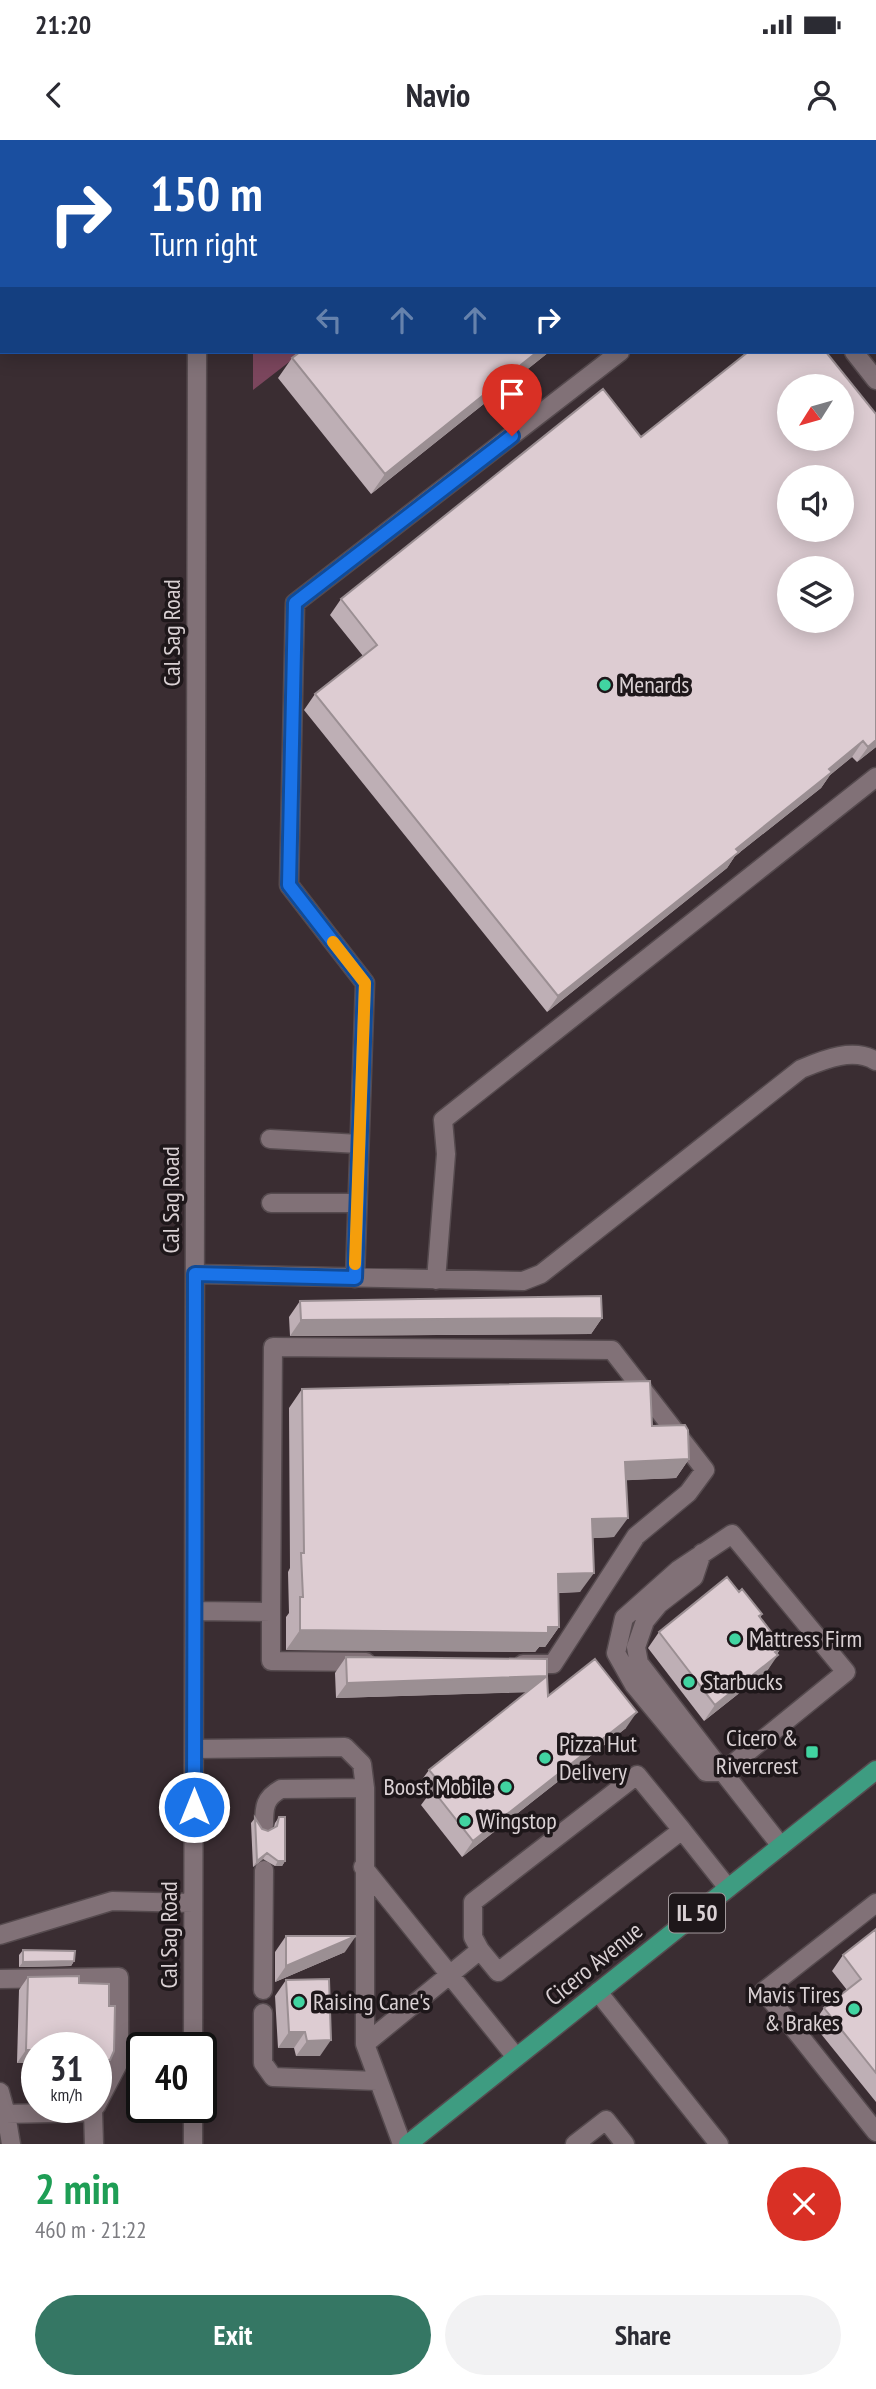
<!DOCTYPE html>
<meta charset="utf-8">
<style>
body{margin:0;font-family:"PT Sans Narrow",sans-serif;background:#f2f2f3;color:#2b2b33;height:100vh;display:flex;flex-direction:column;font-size:26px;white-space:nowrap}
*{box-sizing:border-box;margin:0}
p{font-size:23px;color:#7c7c81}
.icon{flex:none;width:38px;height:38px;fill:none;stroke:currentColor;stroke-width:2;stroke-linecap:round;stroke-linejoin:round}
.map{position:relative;height:2004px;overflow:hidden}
.details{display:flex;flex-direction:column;background:#fff;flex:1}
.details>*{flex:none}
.guide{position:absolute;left:0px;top:0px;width:877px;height:214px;box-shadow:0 4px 18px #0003;background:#1a4fa0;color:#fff;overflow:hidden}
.needle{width:46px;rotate:233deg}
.buttons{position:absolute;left:777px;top:234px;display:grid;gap:14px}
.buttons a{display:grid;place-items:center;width:77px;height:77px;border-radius:50%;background:#fff;box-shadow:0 4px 18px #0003;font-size:35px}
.speed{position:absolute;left:21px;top:1892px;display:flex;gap:14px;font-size:35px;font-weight:700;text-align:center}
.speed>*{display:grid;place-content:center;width:91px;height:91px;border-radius:50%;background:#fff;box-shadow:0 4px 18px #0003;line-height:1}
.speed small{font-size:18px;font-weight:400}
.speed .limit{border:4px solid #111;border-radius:10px;background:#fff;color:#111}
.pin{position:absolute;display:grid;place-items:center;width:60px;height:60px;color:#fff;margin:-72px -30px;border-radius:50% 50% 50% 0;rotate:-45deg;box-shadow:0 0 7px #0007}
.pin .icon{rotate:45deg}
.me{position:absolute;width:77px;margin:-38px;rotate:0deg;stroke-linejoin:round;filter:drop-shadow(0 0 5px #0008)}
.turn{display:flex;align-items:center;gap:24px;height:147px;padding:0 35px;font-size:32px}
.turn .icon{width:91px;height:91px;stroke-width:2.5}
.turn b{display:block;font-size:49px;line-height:60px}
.lanes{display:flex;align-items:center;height:66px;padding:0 35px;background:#0003;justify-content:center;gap:35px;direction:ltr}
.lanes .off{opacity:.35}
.round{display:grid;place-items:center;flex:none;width:74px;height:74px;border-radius:37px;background:#f2f2f3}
.summary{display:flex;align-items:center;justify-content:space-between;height:119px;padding:0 35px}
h1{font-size:42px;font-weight:800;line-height:52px;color:#1e9e55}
.primary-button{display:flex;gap:14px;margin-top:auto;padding:14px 35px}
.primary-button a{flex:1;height:80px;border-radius:42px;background:#357764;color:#fff;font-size:28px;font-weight:800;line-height:80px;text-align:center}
.primary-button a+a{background:#f2f2f3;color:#2b2b33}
.status{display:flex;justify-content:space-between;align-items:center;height:49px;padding:0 35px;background:#fff;direction:ltr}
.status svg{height:19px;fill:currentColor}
header{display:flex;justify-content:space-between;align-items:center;height:91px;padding:0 35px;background:#fff;font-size:32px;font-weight:800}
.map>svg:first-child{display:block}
.green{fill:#7b465d}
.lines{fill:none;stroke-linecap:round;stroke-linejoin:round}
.minor-casing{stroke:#554a4e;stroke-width:21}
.major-casing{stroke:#554a4e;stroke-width:21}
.minor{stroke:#817177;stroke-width:18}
.major{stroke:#3e9c81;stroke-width:18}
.wall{fill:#beafb5}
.shaded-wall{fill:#9b8f93}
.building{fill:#ddccd2;stroke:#9b8f93;stroke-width:2;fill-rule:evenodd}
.route-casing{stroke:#114b97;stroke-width:18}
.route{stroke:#1a73e8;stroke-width:12}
.slow{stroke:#f59e0b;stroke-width:12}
.poi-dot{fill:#41d4a1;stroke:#1e171a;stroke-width:2.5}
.labels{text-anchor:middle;stroke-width:7;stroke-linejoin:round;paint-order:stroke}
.shield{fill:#1e171a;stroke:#a2999c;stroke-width:2}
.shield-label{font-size:23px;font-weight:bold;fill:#dad1d4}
.street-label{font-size:24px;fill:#dad1d4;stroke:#1e171a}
.poi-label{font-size:24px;fill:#dad1d4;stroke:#1e171a;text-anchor:start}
</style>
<div class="status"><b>21:20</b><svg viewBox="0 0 49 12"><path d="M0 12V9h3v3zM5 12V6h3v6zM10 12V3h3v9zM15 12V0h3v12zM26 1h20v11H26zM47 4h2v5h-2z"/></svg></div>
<header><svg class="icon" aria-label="back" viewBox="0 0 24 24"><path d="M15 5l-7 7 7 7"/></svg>Navio<svg class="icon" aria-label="person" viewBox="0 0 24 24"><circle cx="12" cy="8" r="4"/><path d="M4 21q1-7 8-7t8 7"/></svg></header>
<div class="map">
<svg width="876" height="2004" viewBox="0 0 876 2004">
<rect width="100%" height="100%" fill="#3a2d32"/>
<!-- green -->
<path class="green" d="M 254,0 L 572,0 L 254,2 Z
M 253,212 L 302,212 L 253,250 Z"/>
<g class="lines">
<defs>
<path id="minor" d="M 684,0 L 686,2
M 197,2 L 197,0
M 854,212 L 876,240
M 270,999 L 359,1004
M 271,1063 L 357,1063
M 195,1134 L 523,1141 L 541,1134 L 801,929 C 823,920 853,907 876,921
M 355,1138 L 365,843 L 289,745 L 295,463 L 620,212
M 436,1140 L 446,1014 L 443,980 L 876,637
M 702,1413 L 694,1437 L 659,1464 L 645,1481 L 636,1507 L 639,1523 L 723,1632
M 194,1471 L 271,1472 L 273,1207 L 612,1210 L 705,1330 L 688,1353 L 636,1396 L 553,1524 L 523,1524
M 271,1472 L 271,1521 L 366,1522
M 194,1609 L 345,1607 L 362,1624 L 365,1648 L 365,1904 L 402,2004
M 723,1632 L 706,1632 L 634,1545 L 616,1513 L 624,1478 L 678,1430 L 732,1394 L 846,1532 L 723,1632 L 781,1706
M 264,1685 C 264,1666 265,1658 281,1649 L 365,1648
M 363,1727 L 516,1917
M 876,1763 L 764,1851 L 876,1992
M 0,1795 L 112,1761 L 193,1763
M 480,1810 L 473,1797 L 473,1762 L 637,1635 L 682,1690
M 0,1839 L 119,1837 L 119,1922 L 96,1966
M 263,1850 L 264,1730
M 598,1852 L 719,2004
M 263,1873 L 263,1923 L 273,1937 L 377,1941
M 365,1904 L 480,1810 L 498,1832 L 682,1690 L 728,1748
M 193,1908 L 197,212
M 0,1952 L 6,1974 L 93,1972 L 94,2004
M 6,1974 L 11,2004
M 193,2004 L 193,1967
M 575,2004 L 606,1980 L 625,2004"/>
<path id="major" d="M 408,2004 L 876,1630"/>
</defs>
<!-- minor casing -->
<use href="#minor" class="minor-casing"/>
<!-- major casing -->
<use href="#major" class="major-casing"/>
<!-- minor -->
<use href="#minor" class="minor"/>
<!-- major -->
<use href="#major" class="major"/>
</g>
<!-- wall -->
<path class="wall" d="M 729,0 L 876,0 L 876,214 L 874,212 L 875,2 L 728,2 Z
M 549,212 L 371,354 L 278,238 L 292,218 Z
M 603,249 L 876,607 L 857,622 L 852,617 L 830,635 L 821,648 L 735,716 L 727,728 L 547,872 L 304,570 L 315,554 L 363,516 L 330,475 L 341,459 Z
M 300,1161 L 602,1178 L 591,1194 L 290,1196 L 289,1177 Z
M 302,1249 L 652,1286 L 689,1319 L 676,1338 L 626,1340 L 614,1397 L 593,1398 L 580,1452 L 558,1453 L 559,1487 L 545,1507 L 539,1507 L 535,1512 L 286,1510 L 286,1477 L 289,1473 L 288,1432 L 290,1428 L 289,1268 Z
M 762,1474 L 760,1478 L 782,1506 L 767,1531 L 704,1581 L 648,1508 L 659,1492 Z
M 346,1517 L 548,1556 L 626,1588 L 462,1717 L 421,1665 L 427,1657 L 418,1645 L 429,1630 L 527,1552 L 336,1558 L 335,1533 Z
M 279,1677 L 285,1721 L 282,1726 L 275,1726 L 263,1719 L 253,1727 L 251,1683 L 255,1678 L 262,1689 L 268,1691 L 274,1687 L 275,1683 Z
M 876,1789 L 876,1962 L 813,1884 L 824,1868 L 847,1850 L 832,1831 L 843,1815 Z
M 286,1796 L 345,1812 L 275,1842 L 275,1812 Z
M 23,1810 L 74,1821 L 71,1826 L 19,1827 L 19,1815 Z
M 28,1837 L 79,1843 L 110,1920 L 100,1933 L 96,1933 L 96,1908 L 37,1908 L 37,1933 L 28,1932 L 28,1923 L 17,1923 L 19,1850 Z
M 286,1840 L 320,1916 L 296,1916 L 294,1908 L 278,1908 L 275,1856 Z"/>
<!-- shaded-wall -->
<path class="shaded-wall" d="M 537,212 L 549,212 L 371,354 L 385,334 Z
M 876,600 L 876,607 L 857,622 L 868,607 Z
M 863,601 L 852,617 L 830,635 L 821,648 L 735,716 L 727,728 L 547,872 L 558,856 L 736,709 L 829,629 Z
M 602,1178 L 591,1194 L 290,1196 L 301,1180 Z
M 689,1319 L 676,1338 L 611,1341 L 625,1322 Z
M 628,1378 L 614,1397 L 578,1399 L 592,1379 Z
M 594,1433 L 580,1452 L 545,1453 L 558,1434 Z
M 559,1487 L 545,1507 L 539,1507 L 535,1512 L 286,1510 L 300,1490 Z
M 782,1506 L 774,1518 L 778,1515 L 767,1531 L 704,1581 L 715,1565 Z
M 547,1536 L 536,1552 L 336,1558 L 347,1543 Z
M 637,1572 L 626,1588 L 462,1717 L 473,1701 Z
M 267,1713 L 263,1719 L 253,1727 L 257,1721 Z
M 278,1721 L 285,1721 L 282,1726 L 275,1726 Z
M 356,1796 L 345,1812 L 275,1842 L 286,1826 Z
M 74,1821 L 71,1826 L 19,1827 L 23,1822 Z
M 289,1892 L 305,1892 L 294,1908 L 278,1908 Z
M 331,1900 L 320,1916 L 296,1916 L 307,1901 Z
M 26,1910 L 37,1910 L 37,1911 L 28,1923 L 17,1923 Z
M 37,1920 L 37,1933 L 28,1932 Z
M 96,1920 L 110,1920 L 100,1933 L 96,1933 Z"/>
<!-- building -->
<path class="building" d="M 564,0 L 623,0 L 624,2 L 562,2 Z
M 730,0 L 876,0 L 876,184 L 875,183 L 875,2 L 732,2 Z
M 300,212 L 537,212 L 385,334 L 292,218 Z
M 748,212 L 826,212 L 876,274 L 876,600 L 868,607 L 863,601 L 829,629 L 832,632 L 736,709 L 739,712 L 558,856 L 315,554 L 377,505 L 341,459 L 603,249 L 641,297 ZM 789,247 L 842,247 L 842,299 L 789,299 ZM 789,338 L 842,338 L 842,390 L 789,390 ZM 789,429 L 842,429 L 842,481 L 789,481 Z
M 601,1156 L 602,1178 L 301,1180 L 300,1161 Z
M 650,1241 L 652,1286 L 685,1285 L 688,1290 L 689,1319 L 625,1322 L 628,1378 L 592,1379 L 594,1433 L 558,1434 L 559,1487 L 548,1487 L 548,1493 L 300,1490 L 300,1457 L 303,1457 L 301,1413 L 304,1413 L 302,1249 Z
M 727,1437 L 739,1452 L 742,1449 L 762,1474 L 759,1476 L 782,1506 L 775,1512 L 778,1515 L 715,1565 L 659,1492 Z
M 346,1517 L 547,1519 L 547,1536 L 347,1543 Z
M 595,1519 L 637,1572 L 473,1701 L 432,1649 L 440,1643 L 429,1630 L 547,1536 L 548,1556 Z
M 279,1677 L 285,1677 L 285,1721 L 278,1721 L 267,1713 L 257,1721 L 255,1678 L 262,1689 L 268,1691 L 277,1686 Z
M 876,1789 L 876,1933 L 824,1868 L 861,1839 L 843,1815 Z
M 286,1796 L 356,1796 L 286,1826 Z
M 23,1810 L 75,1811 L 74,1821 L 23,1822 Z
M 79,1836 L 79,1843 L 109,1844 L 109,1866 L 115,1866 L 114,1911 L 110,1920 L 96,1920 L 96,1908 L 37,1908 L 37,1910 L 26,1910 L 28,1837 Z
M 329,1839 L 331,1900 L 307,1901 L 305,1892 L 289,1892 L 286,1840 Z"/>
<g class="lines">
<defs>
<path id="route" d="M 194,1667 L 195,1134 L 355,1138 L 365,843 L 289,745 L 295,463 L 512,296"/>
</defs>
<!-- route casing -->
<use href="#route" class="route-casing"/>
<!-- route -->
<use href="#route" class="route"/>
<!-- slow -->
<path class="slow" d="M 333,802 L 365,843 L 355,1124"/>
</g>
<!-- markers -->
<g class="poi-dot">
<circle cx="605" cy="545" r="7"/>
<circle cx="735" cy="1499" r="7"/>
<circle cx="689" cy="1542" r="7"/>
<rect x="805" y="1605" width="14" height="14" rx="3.5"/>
<circle cx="545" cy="1618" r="7"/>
<circle cx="506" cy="1647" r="7"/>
<circle cx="465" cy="1681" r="7"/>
<circle cx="299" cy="1862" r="7"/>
<circle cx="854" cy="1869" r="7"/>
</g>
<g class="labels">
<!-- shield labels -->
<rect class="shield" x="669" y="1753.5" width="56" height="39" rx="5"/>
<g class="shield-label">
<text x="697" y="1781">IL 50</text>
</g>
<!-- street labels -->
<g class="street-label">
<text transform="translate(172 493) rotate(-90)" y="8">Cal Sag Road</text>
<text transform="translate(171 1060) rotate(-90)" y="8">Cal Sag Road</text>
<text transform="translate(169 1795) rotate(-90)" y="8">Cal Sag Road</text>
<text transform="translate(594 1824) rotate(-39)" y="8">Cicero Avenue</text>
</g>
<!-- poi labels -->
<g class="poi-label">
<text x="619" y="553">Menards</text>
<text x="749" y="1507">Mattress Firm</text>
<text x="703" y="1550">Starbucks</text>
<text x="798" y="1606" text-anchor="end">Cicero &amp;<tspan x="798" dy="28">Rivercrest</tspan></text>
<text x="559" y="1612">Pizza Hut<tspan x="559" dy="28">Delivery</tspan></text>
<text x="492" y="1655" text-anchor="end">Boost Mobile</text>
<text x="479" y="1689">Wingstop</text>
<text x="840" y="1863" text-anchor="end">Mavis Tires<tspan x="840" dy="28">&amp; Brakes</tspan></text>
<text x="313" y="1870">Raising Cane's</text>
</g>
</g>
</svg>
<div class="buttons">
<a><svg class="needle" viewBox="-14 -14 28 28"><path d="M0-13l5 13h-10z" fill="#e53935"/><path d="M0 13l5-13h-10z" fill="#7c7c81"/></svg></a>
<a><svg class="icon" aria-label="sound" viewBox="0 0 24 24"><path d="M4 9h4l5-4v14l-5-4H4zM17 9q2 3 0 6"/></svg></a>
<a><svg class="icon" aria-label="layers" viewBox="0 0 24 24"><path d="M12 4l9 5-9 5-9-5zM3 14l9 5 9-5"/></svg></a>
</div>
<div class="speed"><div>31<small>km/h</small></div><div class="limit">40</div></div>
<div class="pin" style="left:512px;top:296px;background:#d93025"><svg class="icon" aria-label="arrive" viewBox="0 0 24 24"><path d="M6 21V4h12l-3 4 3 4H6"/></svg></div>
<svg class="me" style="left:194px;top:1667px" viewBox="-20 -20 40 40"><circle r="17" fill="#1a73e8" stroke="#fff" stroke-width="3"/><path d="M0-11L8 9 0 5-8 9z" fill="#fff"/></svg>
<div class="guide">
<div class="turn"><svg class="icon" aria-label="right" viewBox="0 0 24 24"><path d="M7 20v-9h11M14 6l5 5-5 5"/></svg><div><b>150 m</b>Turn right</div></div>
<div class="lanes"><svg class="icon off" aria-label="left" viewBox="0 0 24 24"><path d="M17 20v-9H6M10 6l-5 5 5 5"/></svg><svg class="icon off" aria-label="ahead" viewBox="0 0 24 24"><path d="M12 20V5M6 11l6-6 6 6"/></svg><svg class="icon off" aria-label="ahead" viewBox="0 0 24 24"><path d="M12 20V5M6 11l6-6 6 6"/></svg><svg class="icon" aria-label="right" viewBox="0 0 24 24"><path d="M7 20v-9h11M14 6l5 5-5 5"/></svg></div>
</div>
</div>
<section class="details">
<div class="summary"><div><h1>2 min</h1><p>460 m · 21:22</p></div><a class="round" style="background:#d93025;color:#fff"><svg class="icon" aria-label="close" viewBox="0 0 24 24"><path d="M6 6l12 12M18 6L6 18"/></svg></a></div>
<div class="primary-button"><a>Exit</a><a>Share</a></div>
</section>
